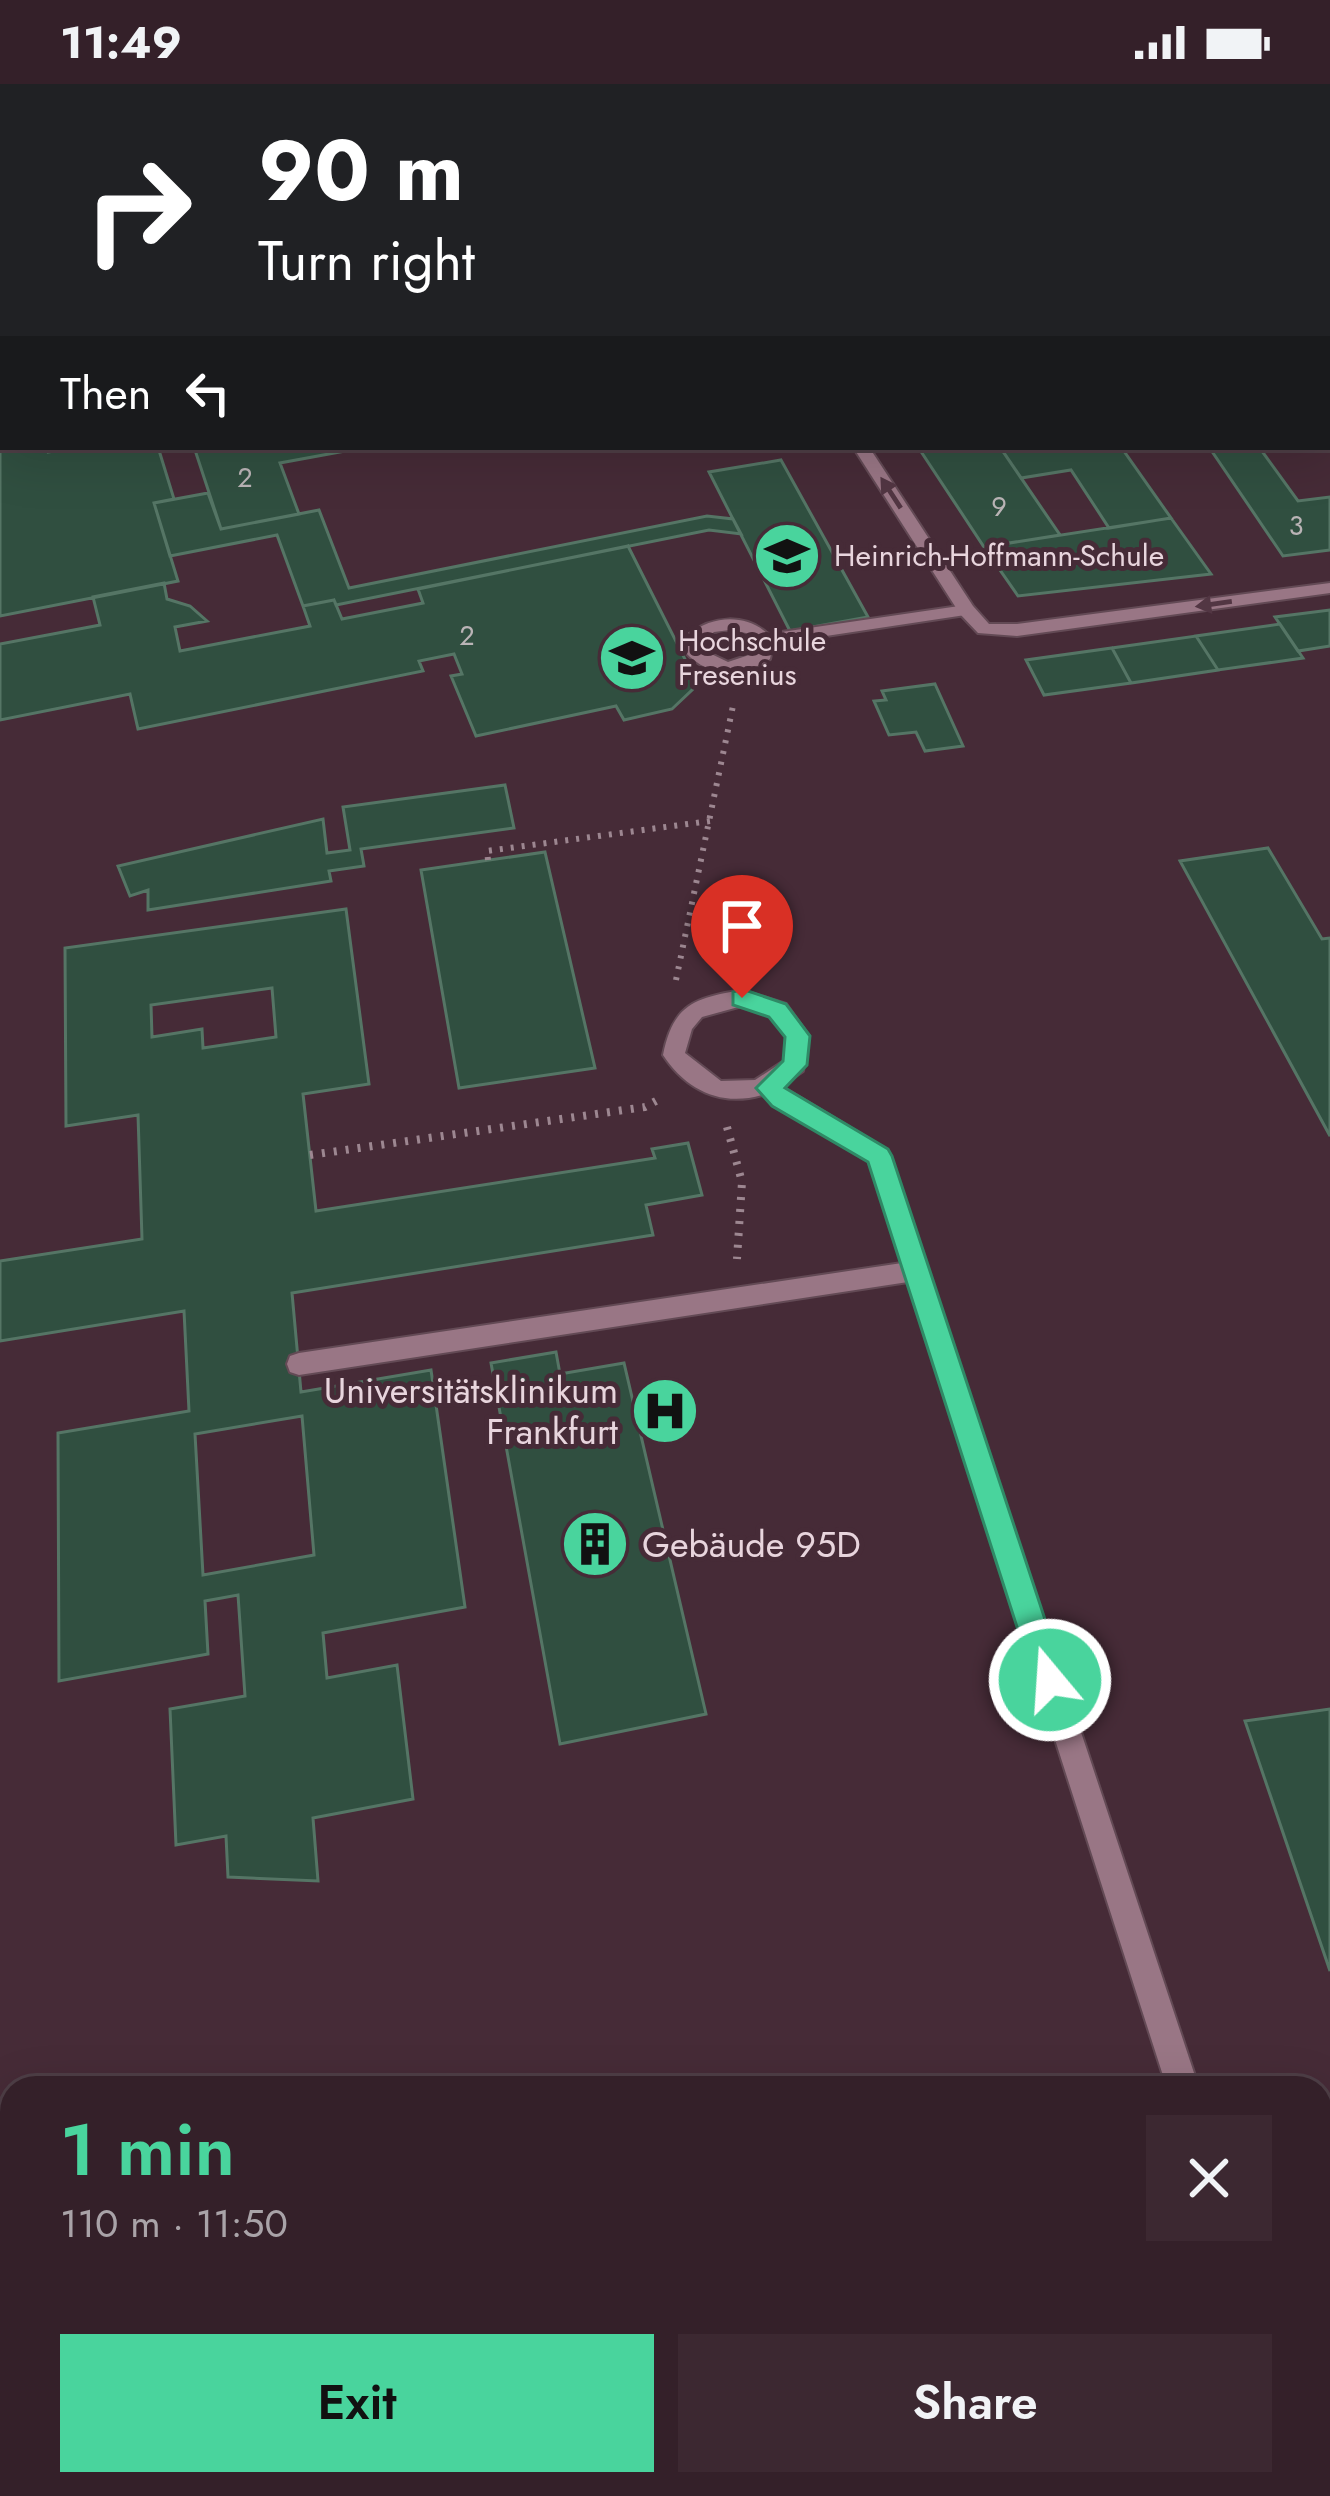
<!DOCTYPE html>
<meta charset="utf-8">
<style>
body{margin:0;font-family:Jost,sans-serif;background:#3c2831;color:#f1f3f6;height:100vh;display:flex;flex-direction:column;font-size:45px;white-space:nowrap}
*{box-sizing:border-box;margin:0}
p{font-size:39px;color:#a9a3a8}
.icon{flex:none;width:66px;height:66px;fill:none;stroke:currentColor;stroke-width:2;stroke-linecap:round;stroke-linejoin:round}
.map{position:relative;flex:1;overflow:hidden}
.details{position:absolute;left:0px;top:1992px;width:1332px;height:420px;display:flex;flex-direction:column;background:#342029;border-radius:36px 36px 0 0;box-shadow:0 12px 48px #0002,0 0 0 3px #4e3e46}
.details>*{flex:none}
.guide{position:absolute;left:0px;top:0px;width:1332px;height:366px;box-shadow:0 12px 48px #0002,0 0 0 3px #4e3e46;background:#202124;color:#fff;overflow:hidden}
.pin{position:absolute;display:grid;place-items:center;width:102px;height:102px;color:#fff;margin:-123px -51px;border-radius:50% 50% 50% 0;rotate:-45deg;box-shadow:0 0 12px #0007}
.pin .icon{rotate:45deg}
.me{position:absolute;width:132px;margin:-66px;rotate:342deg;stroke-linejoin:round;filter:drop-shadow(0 0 9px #0008)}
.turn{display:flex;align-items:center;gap:42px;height:252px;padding:0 60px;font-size:54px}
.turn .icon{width:156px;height:156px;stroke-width:2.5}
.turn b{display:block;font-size:84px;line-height:102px}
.then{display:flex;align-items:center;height:114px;padding:0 60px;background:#0003;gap:24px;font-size:45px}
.round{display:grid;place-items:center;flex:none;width:126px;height:126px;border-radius:0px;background:#3c2831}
.overview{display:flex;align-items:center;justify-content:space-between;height:204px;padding:0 60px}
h1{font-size:72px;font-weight:600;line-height:90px;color:#49d49d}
.button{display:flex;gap:24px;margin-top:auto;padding:24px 60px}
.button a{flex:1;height:138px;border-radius:0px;background:#49d49d;color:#111;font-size:48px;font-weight:600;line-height:138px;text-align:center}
.button a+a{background:#3c2831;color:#f1f3f6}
.status{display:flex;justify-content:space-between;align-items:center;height:84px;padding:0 60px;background:#342029;direction:ltr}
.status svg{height:33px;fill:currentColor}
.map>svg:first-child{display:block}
.green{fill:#653b4f}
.forest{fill:#8a4166}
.building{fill:#304f40;stroke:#557565;stroke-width:3;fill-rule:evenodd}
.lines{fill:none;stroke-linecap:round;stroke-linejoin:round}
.service-casing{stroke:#634a55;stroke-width:4}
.minor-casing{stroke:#634a55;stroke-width:4}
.secondary-casing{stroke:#634a55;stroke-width:4}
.path-far2{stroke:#9d8791;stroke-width:4.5;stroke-dasharray:1.5 6;stroke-linecap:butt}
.path-far1{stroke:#9d8791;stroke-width:6;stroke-dasharray:3 8;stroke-linecap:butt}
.path{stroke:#9d8791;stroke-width:8;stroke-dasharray:3 9;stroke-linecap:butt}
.service{fill:#997685;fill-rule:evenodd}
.minor{fill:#997685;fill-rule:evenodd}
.secondary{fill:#d29bb3;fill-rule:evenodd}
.oneway{fill:#523643}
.route{fill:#49d49d;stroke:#2f8a66;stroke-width:3}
.labels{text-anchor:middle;stroke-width:10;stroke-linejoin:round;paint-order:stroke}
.far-number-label{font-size:27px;fill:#bab4b6}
.far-poi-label{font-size:30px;fill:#e8d5dd;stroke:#462b37;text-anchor:start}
.poi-label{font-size:36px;fill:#e8d5dd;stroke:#462b37;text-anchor:end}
</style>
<div class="status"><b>11:49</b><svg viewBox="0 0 49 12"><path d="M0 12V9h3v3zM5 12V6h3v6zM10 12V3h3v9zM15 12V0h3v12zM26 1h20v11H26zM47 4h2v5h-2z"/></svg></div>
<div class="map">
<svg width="1330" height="2412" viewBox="0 0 1330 2412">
<rect width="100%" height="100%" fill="#462b37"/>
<!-- green -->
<path class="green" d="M 0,0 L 851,0 L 3,3 L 0,64 Z"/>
<!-- forest -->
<path class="forest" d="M 0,2068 L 12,2072 L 12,2400 L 238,2400 L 256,2412 L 0,2412 Z"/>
<!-- building -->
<path class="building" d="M 0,340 L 3,363 L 46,363 L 48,368 L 77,363 L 158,363 L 174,415 L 154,419 L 178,497 L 0,532 Z
M 194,363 L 367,363 L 280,379 L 299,430 L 221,445 Z
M 918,363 L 1000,363 L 1060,451 L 984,463 Z
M 1019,363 L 1121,363 L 1171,434 L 1109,444 L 1071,386 L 1021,394 L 1002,366 Z
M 1209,363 L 1259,363 L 1298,417 L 1330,413 L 1330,466 L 1283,472 Z
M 781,376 L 868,533 L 790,547 L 709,388 Z
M 208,409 L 221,445 L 319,426 L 349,504 L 707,432 L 733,435 L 741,450 L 709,446 L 336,521 L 334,516 L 303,522 L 277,451 L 170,472 L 154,419 Z
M 1171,434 L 1211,490 L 1018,512 L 984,463 Z
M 628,462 L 693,591 L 693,605 L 672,625 L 624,636 L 616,622 L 476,652 L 451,592 L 462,590 L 454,570 L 419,577 L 423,587 L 138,645 L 130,610 L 0,636 L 0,560 L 100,541 L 93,513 L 164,499 L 167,515 L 190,522 L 207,537 L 175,543 L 180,567 L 310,542 L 303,522 L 334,516 L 342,535 L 423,519 L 418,505 Z
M 1330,526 L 1330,562 L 1298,567 L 1275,533 Z
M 1280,540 L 1303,574 L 1218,586 L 1196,552 Z
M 1196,552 L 1218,586 L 1131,599 L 1112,564 Z
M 1112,564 L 1131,599 L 1044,611 L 1026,576 Z
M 935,600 L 963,662 L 925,667 L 916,648 L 889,651 L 874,617 L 886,616 L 882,607 Z
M 505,701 L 514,744 L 361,765 L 364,782 L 329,787 L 331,797 L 148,826 L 148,806 L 130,812 L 118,782 L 323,735 L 327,769 L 350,766 L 343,723 Z
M 1268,764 L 1322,855 L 1330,854 L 1330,1052 L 1180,777 Z
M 545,768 L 595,984 L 459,1004 L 421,786 Z
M 346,825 L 369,1000 L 303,1010 L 316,1127 L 655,1074 L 652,1065 L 688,1059 L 702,1111 L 646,1121 L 653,1151 L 292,1209 L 301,1308 L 431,1286 L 465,1523 L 323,1549 L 327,1594 L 397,1581 L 413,1715 L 313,1734 L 318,1797 L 228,1793 L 226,1752 L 176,1761 L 170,1625 L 245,1612 L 238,1511 L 205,1517 L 208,1570 L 59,1597 L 58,1349 L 189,1327 L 184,1227 L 0,1257 L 0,1177 L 142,1155 L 138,1031 L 66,1042 L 65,864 ZM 272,904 L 276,953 L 203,964 L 202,945 L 152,953 L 151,921 ZM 302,1332 L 314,1471 L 203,1491 L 195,1350 Z
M 556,1268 L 560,1290 L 624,1279 L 706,1630 L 560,1660 L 491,1279 Z
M 1330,1625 L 1330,1887 L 1245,1637 Z
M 350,2400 L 975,2400 L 975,2412 L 347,2412 Z
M 1177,2400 L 1239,2410 L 1239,2400 L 1317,2400 L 1330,2402 L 1330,2412 L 1177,2412 Z"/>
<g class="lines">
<defs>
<path id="service" d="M 1329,99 L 1330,99 L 1330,107 L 1329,107 Z
M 1329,151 L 1330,151 L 1330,159 L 1329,159 Z
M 1329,201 L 1330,201 L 1330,209 L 1329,209 Z
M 1329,222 L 1330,222 L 1330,231 L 1329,231 Z
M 966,521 L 972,522 L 972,530 L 773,560 L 770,575 C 742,594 709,594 685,568 L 689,550 C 712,532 745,529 768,550 ZM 730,546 L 746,549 L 755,558 L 755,569 L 728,578 L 703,566 L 704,556 L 714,548 Z
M 742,906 L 786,920 L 809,952 L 803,987 L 781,1002 L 887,1066 L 890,1072 L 1199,2004 L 1167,2004 L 908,1198 L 299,1291 L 290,1288 L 287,1280 L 290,1272 L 299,1269 L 902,1179 L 869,1077 L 762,1011 C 721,1023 686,1006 663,971 C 673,920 695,914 742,906 ZM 742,922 L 770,932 L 787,953 L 784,977 L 755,996 L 721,997 L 685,969 L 692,945 L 702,933 Z
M 1320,2204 L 1330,2204 L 1330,2238 L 1320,2238 Z"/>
<path id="minor" d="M 853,363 L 869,363 L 973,522 L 989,540 L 1017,540 L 1330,499 L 1330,509 L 1017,552 L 978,549 L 960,530 Z"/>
<path id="secondary" d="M 1329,45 L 1330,45 L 1330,53 L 1329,53 Z
M 3,259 L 3,269 L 0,270 L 0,260 Z"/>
</defs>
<!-- service casing -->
<use href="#service" class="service-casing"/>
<!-- minor casing -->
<use href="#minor" class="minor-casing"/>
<!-- secondary casing -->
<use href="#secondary" class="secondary-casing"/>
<!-- path-far2 -->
<path class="path-far2" d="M 244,3 L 273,0
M 516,3 L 535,0"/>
<!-- path-far1 -->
<path class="path-far1" d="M 488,776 L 487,767 L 710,737
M 676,896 L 734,617"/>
<!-- path -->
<path class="path" d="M 727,1043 L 742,1098 L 737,1175
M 310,1071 L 645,1023 L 663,1013"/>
<!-- service -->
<use href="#service" class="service"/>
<!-- minor -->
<use href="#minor" class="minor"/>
<!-- secondary -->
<use href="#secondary" class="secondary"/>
</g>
<!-- one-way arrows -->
<defs><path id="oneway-solid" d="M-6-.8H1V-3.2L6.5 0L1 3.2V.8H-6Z" transform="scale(3)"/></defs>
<g class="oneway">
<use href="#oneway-solid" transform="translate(891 409) rotate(-123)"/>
<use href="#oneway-solid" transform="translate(1214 520) rotate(172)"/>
</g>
<!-- route -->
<path class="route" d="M 742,905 L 786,920 L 810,952 L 807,981 L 785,1004 L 888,1065 L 892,1072 L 1065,1596 L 1061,1606 L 1050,1611 L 1039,1606 L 1034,1596 L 868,1078 L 772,1022 L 756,1004 L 783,977 L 785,953 L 769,933 L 733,921 L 733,908 Z"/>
<!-- icons -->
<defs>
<symbol id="school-disc" viewBox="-11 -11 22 22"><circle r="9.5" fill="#49d49d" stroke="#462b37"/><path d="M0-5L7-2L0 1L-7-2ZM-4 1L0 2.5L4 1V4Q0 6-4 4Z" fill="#111"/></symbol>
<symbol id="hospital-disc" viewBox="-11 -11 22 22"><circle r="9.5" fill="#49d49d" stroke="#462b37"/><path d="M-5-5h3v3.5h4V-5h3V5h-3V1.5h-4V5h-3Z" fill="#111"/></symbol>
<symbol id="building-disc" viewBox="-11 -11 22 22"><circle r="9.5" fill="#49d49d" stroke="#462b37"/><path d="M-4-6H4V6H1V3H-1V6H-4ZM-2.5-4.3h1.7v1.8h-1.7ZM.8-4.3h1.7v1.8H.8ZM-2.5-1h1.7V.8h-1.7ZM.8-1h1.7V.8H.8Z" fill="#111"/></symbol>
</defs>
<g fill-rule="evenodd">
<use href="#school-disc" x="749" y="434" width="76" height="76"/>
<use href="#school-disc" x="594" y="536" width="76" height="76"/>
<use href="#hospital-disc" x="627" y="1289" width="76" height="76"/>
<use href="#building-disc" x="557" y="1422" width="76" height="76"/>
</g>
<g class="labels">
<!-- far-number labels -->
<g class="far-number-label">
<text x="245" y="403">2</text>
<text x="999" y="432">9</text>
<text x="1296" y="451">3</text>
<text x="467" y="561">2</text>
</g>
<!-- far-poi labels -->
<g class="far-poi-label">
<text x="834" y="482">Heinrich-Hoffmann-Schule</text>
<text x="678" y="567">Hochschule<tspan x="678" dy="34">Fresenius</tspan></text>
</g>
<!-- poi labels -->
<g class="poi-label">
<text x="618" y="1319">Universitätsklinikum<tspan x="618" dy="41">Frankfurt</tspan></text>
<text x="642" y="1473" text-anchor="start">Gebäude 95D</text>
</g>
</g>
</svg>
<div class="pin" style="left:742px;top:914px;background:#d93025"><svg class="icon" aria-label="arrive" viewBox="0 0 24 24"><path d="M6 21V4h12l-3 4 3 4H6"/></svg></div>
<svg class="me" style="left:1050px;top:1596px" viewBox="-20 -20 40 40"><circle r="17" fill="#49d49d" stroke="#fff" stroke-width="3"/><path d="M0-11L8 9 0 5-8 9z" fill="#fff"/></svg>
<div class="guide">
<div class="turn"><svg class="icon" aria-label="right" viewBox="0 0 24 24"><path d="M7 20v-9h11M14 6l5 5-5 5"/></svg><div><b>90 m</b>Turn right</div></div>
<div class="then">Then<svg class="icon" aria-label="left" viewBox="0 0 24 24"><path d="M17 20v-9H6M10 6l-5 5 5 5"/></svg></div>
</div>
<section class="details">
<div class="overview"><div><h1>1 min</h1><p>110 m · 11:50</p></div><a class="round"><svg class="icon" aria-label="close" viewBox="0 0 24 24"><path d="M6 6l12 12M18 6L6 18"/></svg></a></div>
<div class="button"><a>Exit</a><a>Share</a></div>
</section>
</div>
